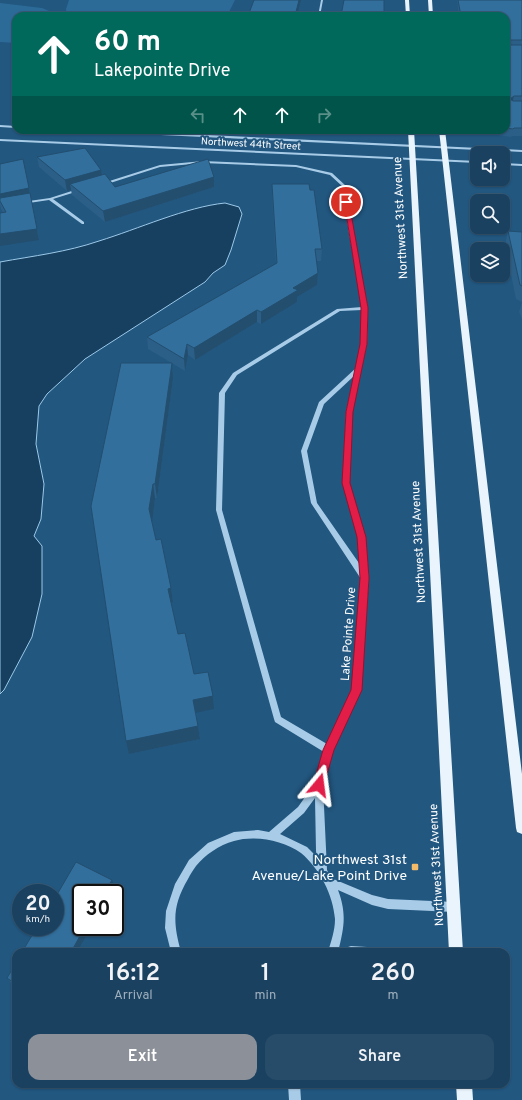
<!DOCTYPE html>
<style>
body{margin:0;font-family:Overpass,sans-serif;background:#274c69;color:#f1f3f6;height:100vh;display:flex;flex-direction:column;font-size:15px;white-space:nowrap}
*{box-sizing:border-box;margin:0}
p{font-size:13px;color:#9fafbd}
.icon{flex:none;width:22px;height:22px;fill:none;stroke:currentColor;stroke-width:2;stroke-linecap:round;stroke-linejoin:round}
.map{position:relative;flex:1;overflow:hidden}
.drawer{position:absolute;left:12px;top:948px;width:498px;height:140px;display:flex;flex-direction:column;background:#1a4160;border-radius:12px;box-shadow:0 1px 3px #0004,0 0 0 1px #385a75}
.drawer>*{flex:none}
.top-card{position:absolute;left:12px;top:12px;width:498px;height:122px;border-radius:12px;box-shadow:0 1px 3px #0004,0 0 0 1px #385a75;background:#00695c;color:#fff;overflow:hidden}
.fabs{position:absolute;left:470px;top:146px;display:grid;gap:8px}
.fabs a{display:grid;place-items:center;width:40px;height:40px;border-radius:8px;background:#1a4160;box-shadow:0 1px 3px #0004,0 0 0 1px #385a75;font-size:20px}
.speed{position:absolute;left:12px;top:884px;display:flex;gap:8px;font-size:20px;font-weight:700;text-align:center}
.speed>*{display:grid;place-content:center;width:52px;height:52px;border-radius:50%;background:#1a4160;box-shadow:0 1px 3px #0004,0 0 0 1px #385a75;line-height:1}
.speed small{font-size:10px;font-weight:400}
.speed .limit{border:2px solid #111;border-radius:6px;background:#fff;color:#111}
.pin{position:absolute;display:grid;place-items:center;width:34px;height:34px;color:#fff;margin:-17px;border:2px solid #fff;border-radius:50%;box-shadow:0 1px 4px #0007}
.me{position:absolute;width:44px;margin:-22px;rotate:16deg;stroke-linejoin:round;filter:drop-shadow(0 0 3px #0008)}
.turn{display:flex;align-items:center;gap:14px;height:84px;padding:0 16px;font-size:18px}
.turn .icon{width:52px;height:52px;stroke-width:2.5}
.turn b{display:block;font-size:28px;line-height:34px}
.lanes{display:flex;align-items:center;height:38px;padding:0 16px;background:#0003;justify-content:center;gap:20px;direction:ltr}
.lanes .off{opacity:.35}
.eta{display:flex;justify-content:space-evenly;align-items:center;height:68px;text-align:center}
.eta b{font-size:24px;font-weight:600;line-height:28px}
.button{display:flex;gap:8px;margin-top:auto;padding:8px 16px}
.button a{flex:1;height:46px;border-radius:12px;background:#8c9099;color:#fff;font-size:16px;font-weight:600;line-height:46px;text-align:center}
.button a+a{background:#274c69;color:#f1f3f6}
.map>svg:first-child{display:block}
.green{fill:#2c6a98}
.water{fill:#173f60;stroke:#9cc9e8}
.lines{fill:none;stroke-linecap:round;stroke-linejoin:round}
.minor{fill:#a8cce7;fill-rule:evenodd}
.major{fill:#eaf4fd;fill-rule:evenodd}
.wall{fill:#2b5f87}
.shaded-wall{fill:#234e6e}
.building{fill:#326f9d;stroke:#234e6e}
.route{fill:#e11d48;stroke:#92132f}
.poi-dot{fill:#f3ba6a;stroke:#225780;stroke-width:1.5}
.labels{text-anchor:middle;stroke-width:4;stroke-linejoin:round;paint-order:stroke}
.far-street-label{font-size:10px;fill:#fff;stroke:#225780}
.street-label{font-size:12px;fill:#fff;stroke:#225780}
.near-poi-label{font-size:14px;fill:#fff;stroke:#225780;text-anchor:end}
</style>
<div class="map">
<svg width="522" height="1100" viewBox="0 0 522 1100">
<rect width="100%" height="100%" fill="#225780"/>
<!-- green -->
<path class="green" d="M 69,0 L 235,0 L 227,16 L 67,16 L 66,9 Z
M 0,3 L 42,8 L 61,16 L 16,16 L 16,43 L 0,42 Z"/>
<!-- water -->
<path class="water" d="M 225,203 L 239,207 L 242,214 L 231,250 L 225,265 L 213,273 L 205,282 L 85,359 L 47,394 L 39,406 L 36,444 L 44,484 L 41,519 L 34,536 L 42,546 L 42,594 L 32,637 L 4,690 L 0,694 L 0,262 C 33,256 67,252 99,241 C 138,229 186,207 225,203 Z"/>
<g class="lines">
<!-- minor -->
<path class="minor" d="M 321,0 L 323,0 L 320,16 L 318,16 Z
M 0,125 L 16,126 L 16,128 L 0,127 Z
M 74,130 L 101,130 L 522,150 L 522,152 L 76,131 Z
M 0,139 L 477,161 L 477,163 L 0,141 Z
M 203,161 L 296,165 L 332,173 L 346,186 L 353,233 L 368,308 L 367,344 L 352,412 L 349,483 L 365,537 L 369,578 L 361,690 L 333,750 L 323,785 L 327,870 L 331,878 L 372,895 L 388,899 L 454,902 L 457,904 L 459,907 L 457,910 L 454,912 L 388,909 L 372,905 L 338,890 C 347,914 344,928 338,952 L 328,952 C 331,941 335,931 335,919 C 333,895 320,869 301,853 C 283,840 254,835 234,841 C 219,845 205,855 196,866 C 193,870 190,875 188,879 C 172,906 173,923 181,952 L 171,952 L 165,928 L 166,911 L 175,884 L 189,860 L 208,843 L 234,832 L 258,830 L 269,832 L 298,807 L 315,783 L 324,752 L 275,722 L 274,719 L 216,510 L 219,393 L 233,373 L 337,309 L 362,307 L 349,233 L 342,186 L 330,175 L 296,167 L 203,163 L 160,167 L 104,185 L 100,184 L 160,165 ZM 362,310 L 361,344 L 356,368 L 319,402 L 301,451 L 311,503 L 361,579 L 353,690 L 327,744 L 281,717 L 222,510 L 225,393 L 237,375 L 340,311 ZM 354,376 L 346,412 L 343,483 L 359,537 L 361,566 L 317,503 L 307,451 L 324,404 ZM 315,798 L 316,851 L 317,857 L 307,847 L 280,834 L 304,813 Z
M 503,163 L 522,164 L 522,166 L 503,165 Z
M 78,189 L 82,190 L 53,199 L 84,222 L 84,224 L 82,224 L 49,200 L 22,204 L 20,203 L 22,202 L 50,198 Z
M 351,946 L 367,947 L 371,948 L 372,952 L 344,952 L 345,948 Z
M 288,1084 L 300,1084 L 301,1100 L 289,1100 Z"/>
<!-- major -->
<path class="major" d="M 405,0 L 409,0 L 410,16 L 406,16 Z
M 428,0 L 432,0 L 433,16 L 429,16 Z
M 408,130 L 414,130 L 463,952 L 449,952 Z
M 439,130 L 445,130 L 522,774 L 522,834 L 517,832 L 516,828 Z
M 456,1084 L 472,1084 L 473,1100 L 457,1100 Z"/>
</g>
<!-- wall -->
<path class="wall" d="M 457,0 L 522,0 L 522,136 L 512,136 L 511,137 L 484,133 L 485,130 L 483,130 L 506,130 L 506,16 L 459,16 Z
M 37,157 L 101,170 L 102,175 L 115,187 L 214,177 L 214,187 L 105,222 L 72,195 L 71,190 L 67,191 L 39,167 Z
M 0,164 L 25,170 L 39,240 L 3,212 L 1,209 L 0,205 Z
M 272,184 L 310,190 L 322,249 L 321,261 L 317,261 L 318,273 L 317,285 L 297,297 L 297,302 L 261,324 L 257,322 L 195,360 L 188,355 L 185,371 L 148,349 L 147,337 L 276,264 L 272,195 Z
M 508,231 L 522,232 L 522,319 L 519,312 L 522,302 L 516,299 L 505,245 Z
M 121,363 L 172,363 L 173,378 L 157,498 L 155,498 L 152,521 L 156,540 L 171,588 L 173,602 L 171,602 L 178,634 L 194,674 L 213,696 L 214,709 L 196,712 L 198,726 L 200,739 L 129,754 Z
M 16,963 L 16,986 L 11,983 L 7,978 Z"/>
<!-- shaded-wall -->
<path class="shaded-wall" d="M 299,0 L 301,0 L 297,16 L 295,16 Z
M 514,96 L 512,104 L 510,99 Z
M 25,170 L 39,240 L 0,246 L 0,234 L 37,229 L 0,201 L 0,194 Z
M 101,170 L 103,180 L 70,184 L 71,190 L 67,191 L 65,180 Z
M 214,177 L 214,187 L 105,222 L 103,211 Z
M 318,273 L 317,285 L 297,297 L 297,302 L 261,324 L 261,312 L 293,288 Z
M 257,310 L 257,322 L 195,360 L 194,348 Z
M 187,344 L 188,355 L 185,371 L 184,359 Z
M 172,363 L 173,378 L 157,498 L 155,484 Z
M 153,484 L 155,498 L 152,523 L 149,509 Z
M 171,588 L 173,602 L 170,603 L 168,589 Z
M 213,696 L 214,709 L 195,713 L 193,700 Z
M 198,726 L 200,739 L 129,754 L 126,741 Z
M 112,880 L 114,886 L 110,893 L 104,893 Z
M 85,927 L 91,927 L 77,952 L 71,952 Z"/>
<!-- building -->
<path class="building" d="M 254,0 L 299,0 L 295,16 L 248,16 Z
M 344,0 L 384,0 L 384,16 L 341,16 Z
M 458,0 L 522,0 L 522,40 L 507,40 L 506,43 L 506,16 L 461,16 Z
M 506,43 L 507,45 L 522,45 L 522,96 L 514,96 L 510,99 L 513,101 L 522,101 L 522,128 L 514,128 L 513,129 L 506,128 Z
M 85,148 L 101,170 L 65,180 L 37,157 Z
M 23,159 L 29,188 L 0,194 L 0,164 Z
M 208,159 L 214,177 L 103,211 L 70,184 L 105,174 L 115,187 Z
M 272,184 L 309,184 L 310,190 L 314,190 L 322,249 L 315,249 L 318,273 L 293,288 L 298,290 L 261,312 L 257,310 L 194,348 L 187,344 L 184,359 L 147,337 L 277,263 Z
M 30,193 L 37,229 L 0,234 L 0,213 L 6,212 L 0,201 L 0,198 Z
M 508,231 L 522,232 L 522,286 L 520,285 Z
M 121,363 L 172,363 L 155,484 L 153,484 L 149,509 L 156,540 L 161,539 L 171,588 L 168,589 L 178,634 L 185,633 L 194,674 L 208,672 L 213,696 L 193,700 L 198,726 L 126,741 L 91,506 Z
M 76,862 L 112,880 L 104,893 L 81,893 L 81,927 L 85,927 L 71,952 L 22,952 L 37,927 L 55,927 L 55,898 Z
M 16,963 L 16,984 L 7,978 Z"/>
<!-- route -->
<path class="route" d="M 344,200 L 349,202 L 368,308 L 367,344 L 353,412 L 350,483 L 366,537 L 369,578 L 362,690 L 334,750 L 324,785 L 323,789 L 319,791 L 315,789 L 313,785 L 323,750 L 351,690 L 360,578 L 357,537 L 342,483 L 346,412 L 360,344 L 361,308 Z"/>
<!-- markers -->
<rect class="poi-dot" x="411" y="863" width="8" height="8" rx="2"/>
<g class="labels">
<!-- far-street labels -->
<g class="far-street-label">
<text transform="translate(251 143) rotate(3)" y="4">Northwest 44th Street</text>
</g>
<!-- street labels -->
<g class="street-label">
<text transform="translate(400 218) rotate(-93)" y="4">Northwest 31st Avenue</text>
<text transform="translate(418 542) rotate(-93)" y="4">Northwest 31st Avenue</text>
<text transform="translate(348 634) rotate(-86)" y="4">Lake Pointe Drive</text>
<text transform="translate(436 865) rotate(-93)" y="4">Northwest 31st Avenue</text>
</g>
<!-- near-poi labels -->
<g class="near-poi-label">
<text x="407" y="864">Northwest 31st<tspan x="407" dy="16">Avenue/Lake Point Drive</tspan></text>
</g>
</g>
</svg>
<div class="fabs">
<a><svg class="icon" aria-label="sound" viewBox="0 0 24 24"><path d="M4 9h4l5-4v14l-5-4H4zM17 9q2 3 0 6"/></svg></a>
<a><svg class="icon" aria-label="search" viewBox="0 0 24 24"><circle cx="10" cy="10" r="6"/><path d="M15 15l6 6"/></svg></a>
<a><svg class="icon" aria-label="layers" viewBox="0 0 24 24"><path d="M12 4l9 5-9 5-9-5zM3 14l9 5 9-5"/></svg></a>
</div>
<div class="speed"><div>20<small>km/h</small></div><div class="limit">30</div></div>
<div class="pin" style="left:346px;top:202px;background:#d93025"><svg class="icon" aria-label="arrive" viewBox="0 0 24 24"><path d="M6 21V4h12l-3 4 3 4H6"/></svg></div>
<svg class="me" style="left:319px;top:785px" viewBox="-20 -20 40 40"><path d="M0-17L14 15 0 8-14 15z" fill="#e11d48" stroke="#fff" stroke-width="4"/></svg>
<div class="top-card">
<div class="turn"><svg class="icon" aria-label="ahead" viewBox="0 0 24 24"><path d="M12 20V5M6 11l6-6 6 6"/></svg><div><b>60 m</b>Lakepointe Drive</div></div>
<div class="lanes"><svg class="icon off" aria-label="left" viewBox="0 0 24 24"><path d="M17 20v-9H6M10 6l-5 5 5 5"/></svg><svg class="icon" aria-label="ahead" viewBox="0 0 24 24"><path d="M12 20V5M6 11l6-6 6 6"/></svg><svg class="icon" aria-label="ahead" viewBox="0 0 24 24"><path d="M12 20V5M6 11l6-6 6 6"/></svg><svg class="icon off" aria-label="right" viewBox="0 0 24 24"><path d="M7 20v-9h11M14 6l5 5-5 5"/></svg></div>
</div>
<section class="drawer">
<div class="eta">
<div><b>16:12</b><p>Arrival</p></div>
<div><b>1</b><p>min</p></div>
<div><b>260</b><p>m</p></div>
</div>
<div class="button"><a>Exit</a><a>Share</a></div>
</section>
</div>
